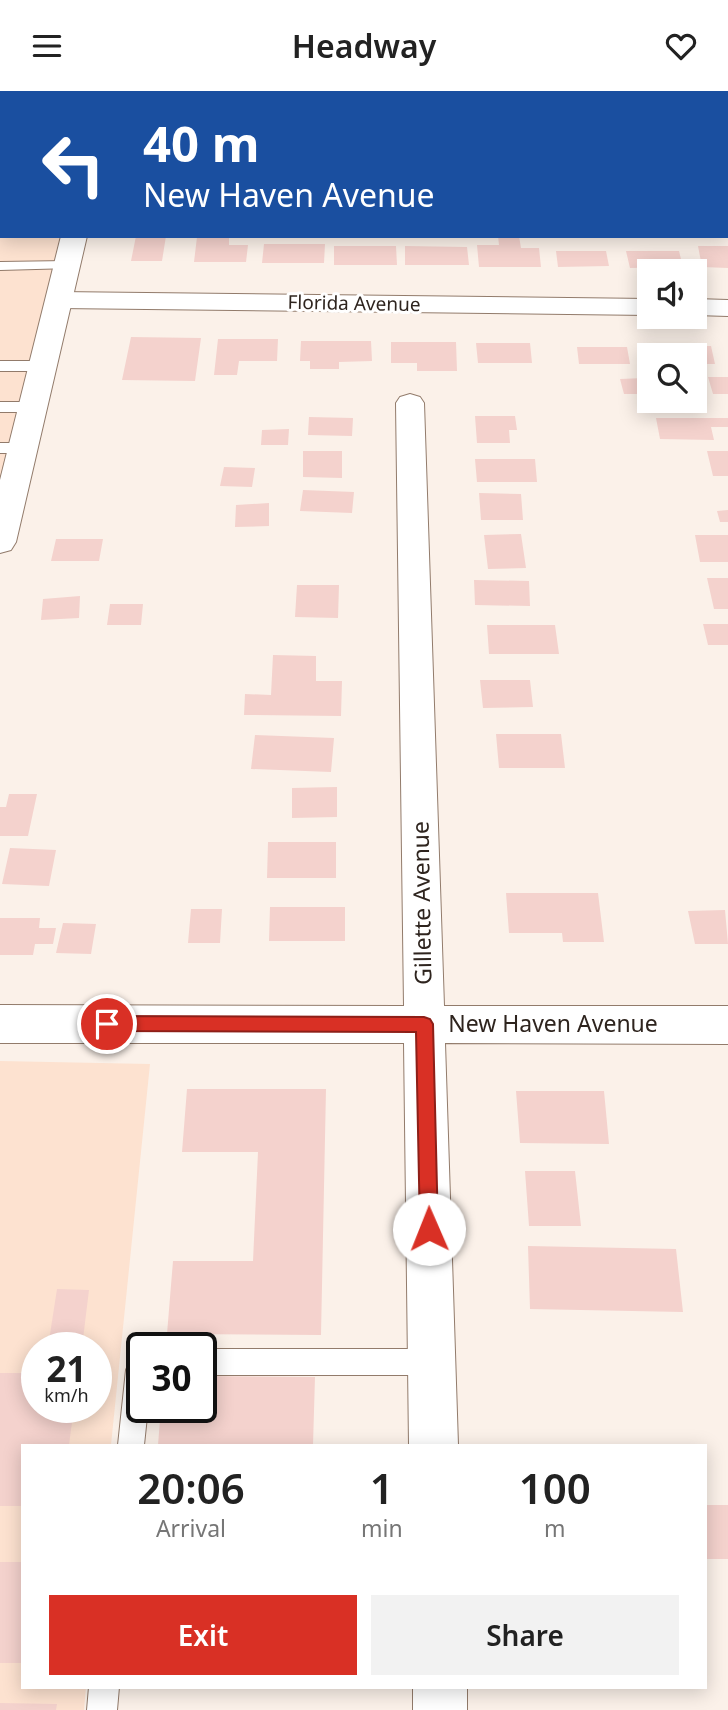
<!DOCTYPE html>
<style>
body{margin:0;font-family:"Noto Sans",sans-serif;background:#f2f2f2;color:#222;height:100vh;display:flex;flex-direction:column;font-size:26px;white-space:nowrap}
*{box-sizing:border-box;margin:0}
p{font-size:23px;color:#767676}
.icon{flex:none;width:38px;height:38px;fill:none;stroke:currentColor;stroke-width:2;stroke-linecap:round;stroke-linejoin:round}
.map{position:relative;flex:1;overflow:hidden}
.panel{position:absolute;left:21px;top:1353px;width:686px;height:245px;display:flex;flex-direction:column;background:#fff;border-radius:0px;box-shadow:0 4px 18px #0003}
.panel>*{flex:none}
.banner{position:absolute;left:0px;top:0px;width:728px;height:147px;box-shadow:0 4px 18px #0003;background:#1a4fa0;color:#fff;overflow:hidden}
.fabs{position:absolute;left:637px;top:168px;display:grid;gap:14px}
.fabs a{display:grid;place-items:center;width:70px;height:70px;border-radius:0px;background:#fff;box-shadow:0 4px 18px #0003;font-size:35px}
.speed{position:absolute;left:21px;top:1241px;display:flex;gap:14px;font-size:35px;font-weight:700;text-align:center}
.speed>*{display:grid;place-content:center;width:91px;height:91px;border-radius:50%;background:#fff;box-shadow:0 4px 18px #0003;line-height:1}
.speed small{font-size:18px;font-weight:400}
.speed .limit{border:4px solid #111;border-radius:10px;background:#fff;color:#111}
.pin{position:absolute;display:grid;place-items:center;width:60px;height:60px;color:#fff;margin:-30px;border:4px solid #fff;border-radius:50%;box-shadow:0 2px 7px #0007}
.me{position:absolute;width:77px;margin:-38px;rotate:359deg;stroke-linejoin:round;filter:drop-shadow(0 0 5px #0008)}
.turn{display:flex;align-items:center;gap:24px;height:147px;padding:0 28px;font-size:32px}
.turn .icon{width:91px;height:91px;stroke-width:2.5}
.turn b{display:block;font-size:49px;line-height:60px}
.eta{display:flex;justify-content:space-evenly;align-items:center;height:119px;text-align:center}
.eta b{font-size:42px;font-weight:600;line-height:49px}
.action{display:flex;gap:14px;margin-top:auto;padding:14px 28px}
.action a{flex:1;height:80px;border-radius:0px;background:#d93025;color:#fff;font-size:28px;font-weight:600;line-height:80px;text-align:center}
.action a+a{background:#f2f2f2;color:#222}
header{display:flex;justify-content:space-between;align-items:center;height:91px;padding:0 28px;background:#fff;font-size:32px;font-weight:600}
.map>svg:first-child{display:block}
.built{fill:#fde2d0;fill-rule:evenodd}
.building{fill:#f4d2cd}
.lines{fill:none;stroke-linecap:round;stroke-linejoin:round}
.service-casing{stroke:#927b6b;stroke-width:2}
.minor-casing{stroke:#927b6b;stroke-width:2}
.tertiary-casing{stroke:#927b6b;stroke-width:2}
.service{fill:#fff;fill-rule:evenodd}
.minor{fill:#fff;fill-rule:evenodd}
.tertiary{fill:#fff;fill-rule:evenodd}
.route{fill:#d93025;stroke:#8d1f18;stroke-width:2}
.labels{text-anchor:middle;stroke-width:6;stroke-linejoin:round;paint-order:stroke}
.far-street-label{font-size:19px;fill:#2e241e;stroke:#fff}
.street-label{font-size:23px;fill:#2e241e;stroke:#fff}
</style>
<header><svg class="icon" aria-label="menu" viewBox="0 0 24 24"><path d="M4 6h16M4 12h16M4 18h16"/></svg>Headway<svg class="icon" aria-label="heart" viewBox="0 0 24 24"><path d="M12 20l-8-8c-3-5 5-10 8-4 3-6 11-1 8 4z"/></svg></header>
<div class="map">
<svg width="728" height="1619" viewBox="0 0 728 1619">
<rect width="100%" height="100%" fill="#fbf1e9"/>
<!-- built -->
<path class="built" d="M 0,125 L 2,145 L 60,145 L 0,401 Z
M 0,970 L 150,973 L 111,1354 L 23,1354 L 23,1596 L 86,1596 L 84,1619 L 0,1619 ZM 37,1256 L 96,1256 L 96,1316 L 37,1316 Z"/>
<!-- building -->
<path class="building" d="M 136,145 L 166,145 L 162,170 L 131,170 Z
M 498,145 L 519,145 L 521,157 L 539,157 L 541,176 L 479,176 L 477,154 L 499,154 Z
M 197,146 L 229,147 L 229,154 L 248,154 L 246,171 L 194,171 Z
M 264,153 L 325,153 L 324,172 L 262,172 Z
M 334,155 L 396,155 L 397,174 L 334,174 Z
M 405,155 L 467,156 L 469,174 L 405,174 Z
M 698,155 L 728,155 L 728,177 L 702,176 Z
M 556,160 L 606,160 L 609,175 L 558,176 Z
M 626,160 L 679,160 L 683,176 L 630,177 Z
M 131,246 L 201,247 L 195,290 L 122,289 Z
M 218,248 L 278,248 L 277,270 L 239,270 L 237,284 L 214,284 Z
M 301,250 L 371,250 L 372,270 L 339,271 L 339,278 L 310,278 L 310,270 L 300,270 Z
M 391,251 L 456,251 L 457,280 L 417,280 L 417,272 L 391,272 Z
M 476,252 L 530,252 L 532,272 L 478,272 Z
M 662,255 L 711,255 L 715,273 L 695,273 L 695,264 L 664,264 Z
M 577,256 L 627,256 L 630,273 L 579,273 Z
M 708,286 L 728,286 L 728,303 L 713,303 Z
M 644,287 L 648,303 L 624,303 L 620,288 Z
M 475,325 L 515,325 L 517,339 L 509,339 L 510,352 L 477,352 Z
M 309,326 L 353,327 L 352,345 L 308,344 Z
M 656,327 L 728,327 L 728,336 L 711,336 L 714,349 L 660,348 Z
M 289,338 L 288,354 L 261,354 L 262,339 Z
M 303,360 L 342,360 L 342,387 L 303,386 Z
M 707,360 L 728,360 L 728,385 L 713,385 Z
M 475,368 L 535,368 L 537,391 L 477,391 Z
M 224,376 L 255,377 L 252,396 L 220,395 Z
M 303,399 L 354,401 L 352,422 L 300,420 Z
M 479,402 L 521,403 L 523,429 L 481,429 Z
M 269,412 L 269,435 L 235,436 L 236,414 Z
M 728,419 L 728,431 L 720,431 L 717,420 Z
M 521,443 L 526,477 L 488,478 L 484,444 Z
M 695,444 L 728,444 L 728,471 L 700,471 Z
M 56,448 L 103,448 L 99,470 L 51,470 Z
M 707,487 L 728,487 L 728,518 L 714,518 Z
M 474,489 L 529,490 L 530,515 L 475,514 Z
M 297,494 L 339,494 L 338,527 L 295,526 Z
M 80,505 L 79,527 L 41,529 L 43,508 Z
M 110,513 L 143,513 L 141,534 L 107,534 Z
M 703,533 L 728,533 L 728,554 L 708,554 Z
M 487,534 L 555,534 L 559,563 L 489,563 Z
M 273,564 L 316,565 L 316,590 L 342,590 L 341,625 L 244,624 L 245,603 L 271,604 Z
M 480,589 L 530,589 L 533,616 L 483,617 Z
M 496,643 L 561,643 L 565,677 L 499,677 Z
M 255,644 L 334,647 L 331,681 L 251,678 Z
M 337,696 L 337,726 L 292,727 L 292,697 Z
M 9,703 L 37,703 L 28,745 L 0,745 L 0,716 L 6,716 Z
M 268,751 L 336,751 L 336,787 L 267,787 Z
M 10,757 L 56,759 L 49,795 L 2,793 Z
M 506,802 L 598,802 L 604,851 L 563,851 L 562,842 L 509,842 Z
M 270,816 L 345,816 L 345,850 L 269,850 Z
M 191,818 L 222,818 L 220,852 L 188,852 Z
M 725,819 L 728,853 L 695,853 L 688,820 Z
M 0,827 L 40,827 L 39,837 L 56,837 L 53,853 L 35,853 L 33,864 L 0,864 Z
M 63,832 L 96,833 L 91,863 L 56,862 Z
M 187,998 L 326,998 L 321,1244 L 167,1243 L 173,1170 L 253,1170 L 258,1061 L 182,1061 Z
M 516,1000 L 604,1000 L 609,1053 L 520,1052 Z
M 525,1080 L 575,1080 L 581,1135 L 529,1135 Z
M 528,1155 L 676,1158 L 683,1221 L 530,1218 Z
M 57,1198 L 89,1199 L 82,1256 L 48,1256 Z
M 0,1282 L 37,1282 L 37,1316 L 74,1316 L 69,1354 L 23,1354 L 23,1415 L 0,1415 Z
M 201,1285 L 315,1286 L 313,1354 L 158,1354 L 161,1316 L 201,1316 Z
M 705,1414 L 728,1414 L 728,1468 L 705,1468 Z
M 0,1471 L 23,1471 L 23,1572 L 0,1572 Z
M 0,1612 L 57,1613 L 56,1619 L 0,1619 Z"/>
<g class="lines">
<defs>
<path id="service" d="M 67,170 L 72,171 L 72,177 L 0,179 L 0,171 Z
M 0,270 L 43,270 L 51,275 L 43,280 L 0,280 Z
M 0,311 L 33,311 L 41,316 L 33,321 L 0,321 Z
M 0,352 L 23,352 L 31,357 L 23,362 L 0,362 Z
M 201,1258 L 432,1258 L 441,1262 L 445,1271 L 441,1280 L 432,1284 L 201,1284 Z
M 142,1263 L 142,1316 L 148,1316 L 144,1354 L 118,1354 L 126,1279 L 130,1270 Z
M 89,1596 L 119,1596 L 117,1619 L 87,1619 Z"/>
<path id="minor" d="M 726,42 L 728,42 L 728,56 L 726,56 Z
M 59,201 L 649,208 L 649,224 L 59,217 L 50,215 L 46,209 L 50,203 Z
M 695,208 L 728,209 L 728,225 L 695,224 Z
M 410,303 L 420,306 L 424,312 L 444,915 L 728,915 L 728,953 L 445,952 L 458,1354 L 409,1354 L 404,952 L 0,952 L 0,914 L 404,915 L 396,312 L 400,306 Z
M 413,1596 L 467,1596 L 467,1619 L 413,1619 Z"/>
<path id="tertiary" d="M 98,0 L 120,0 L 120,2 L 98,2 Z
M 61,145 L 87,145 L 16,451 L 11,459 L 0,462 L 0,389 Z"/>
</defs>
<!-- service casing -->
<use href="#service" class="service-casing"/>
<!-- minor casing -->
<use href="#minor" class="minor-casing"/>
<!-- tertiary casing -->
<use href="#tertiary" class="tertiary-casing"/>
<!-- service -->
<use href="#service" class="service"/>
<!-- minor -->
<use href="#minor" class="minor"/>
<!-- tertiary -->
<use href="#tertiary" class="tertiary"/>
</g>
<!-- route -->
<path class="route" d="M 107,925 L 424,926 L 430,928 L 433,933 L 438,1138 L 436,1144 L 429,1147 L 423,1144 L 420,1138 L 416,941 L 107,940 L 101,938 L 99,933 L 101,927 Z"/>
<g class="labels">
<!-- far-street labels -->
<g class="far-street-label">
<text transform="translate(354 212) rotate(1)" y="7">Florida Avenue</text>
</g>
<!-- street labels -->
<g class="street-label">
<text transform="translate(422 812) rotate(-91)" y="8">Gillette Avenue</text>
<text x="553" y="941">New Haven Avenue</text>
</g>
</g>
</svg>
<div class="fabs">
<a><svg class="icon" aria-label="sound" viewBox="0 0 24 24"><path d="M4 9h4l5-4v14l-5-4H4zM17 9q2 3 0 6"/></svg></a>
<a><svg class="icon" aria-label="search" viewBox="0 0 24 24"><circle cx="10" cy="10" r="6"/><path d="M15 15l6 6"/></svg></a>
</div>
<div class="speed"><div>21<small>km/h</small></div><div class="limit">30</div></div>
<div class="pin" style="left:107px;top:933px;background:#d93025"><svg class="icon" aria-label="arrive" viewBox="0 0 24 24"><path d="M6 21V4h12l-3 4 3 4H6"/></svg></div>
<svg class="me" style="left:429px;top:1138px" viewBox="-20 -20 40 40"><circle r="19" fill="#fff"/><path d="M0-13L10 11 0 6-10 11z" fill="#d93025"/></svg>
<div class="banner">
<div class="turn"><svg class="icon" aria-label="left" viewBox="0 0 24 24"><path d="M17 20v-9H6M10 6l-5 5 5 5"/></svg><div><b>40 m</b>New Haven Avenue</div></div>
</div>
<section class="panel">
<div class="eta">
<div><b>20:06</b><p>Arrival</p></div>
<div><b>1</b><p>min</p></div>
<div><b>100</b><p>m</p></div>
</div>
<div class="action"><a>Exit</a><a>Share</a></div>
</section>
</div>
